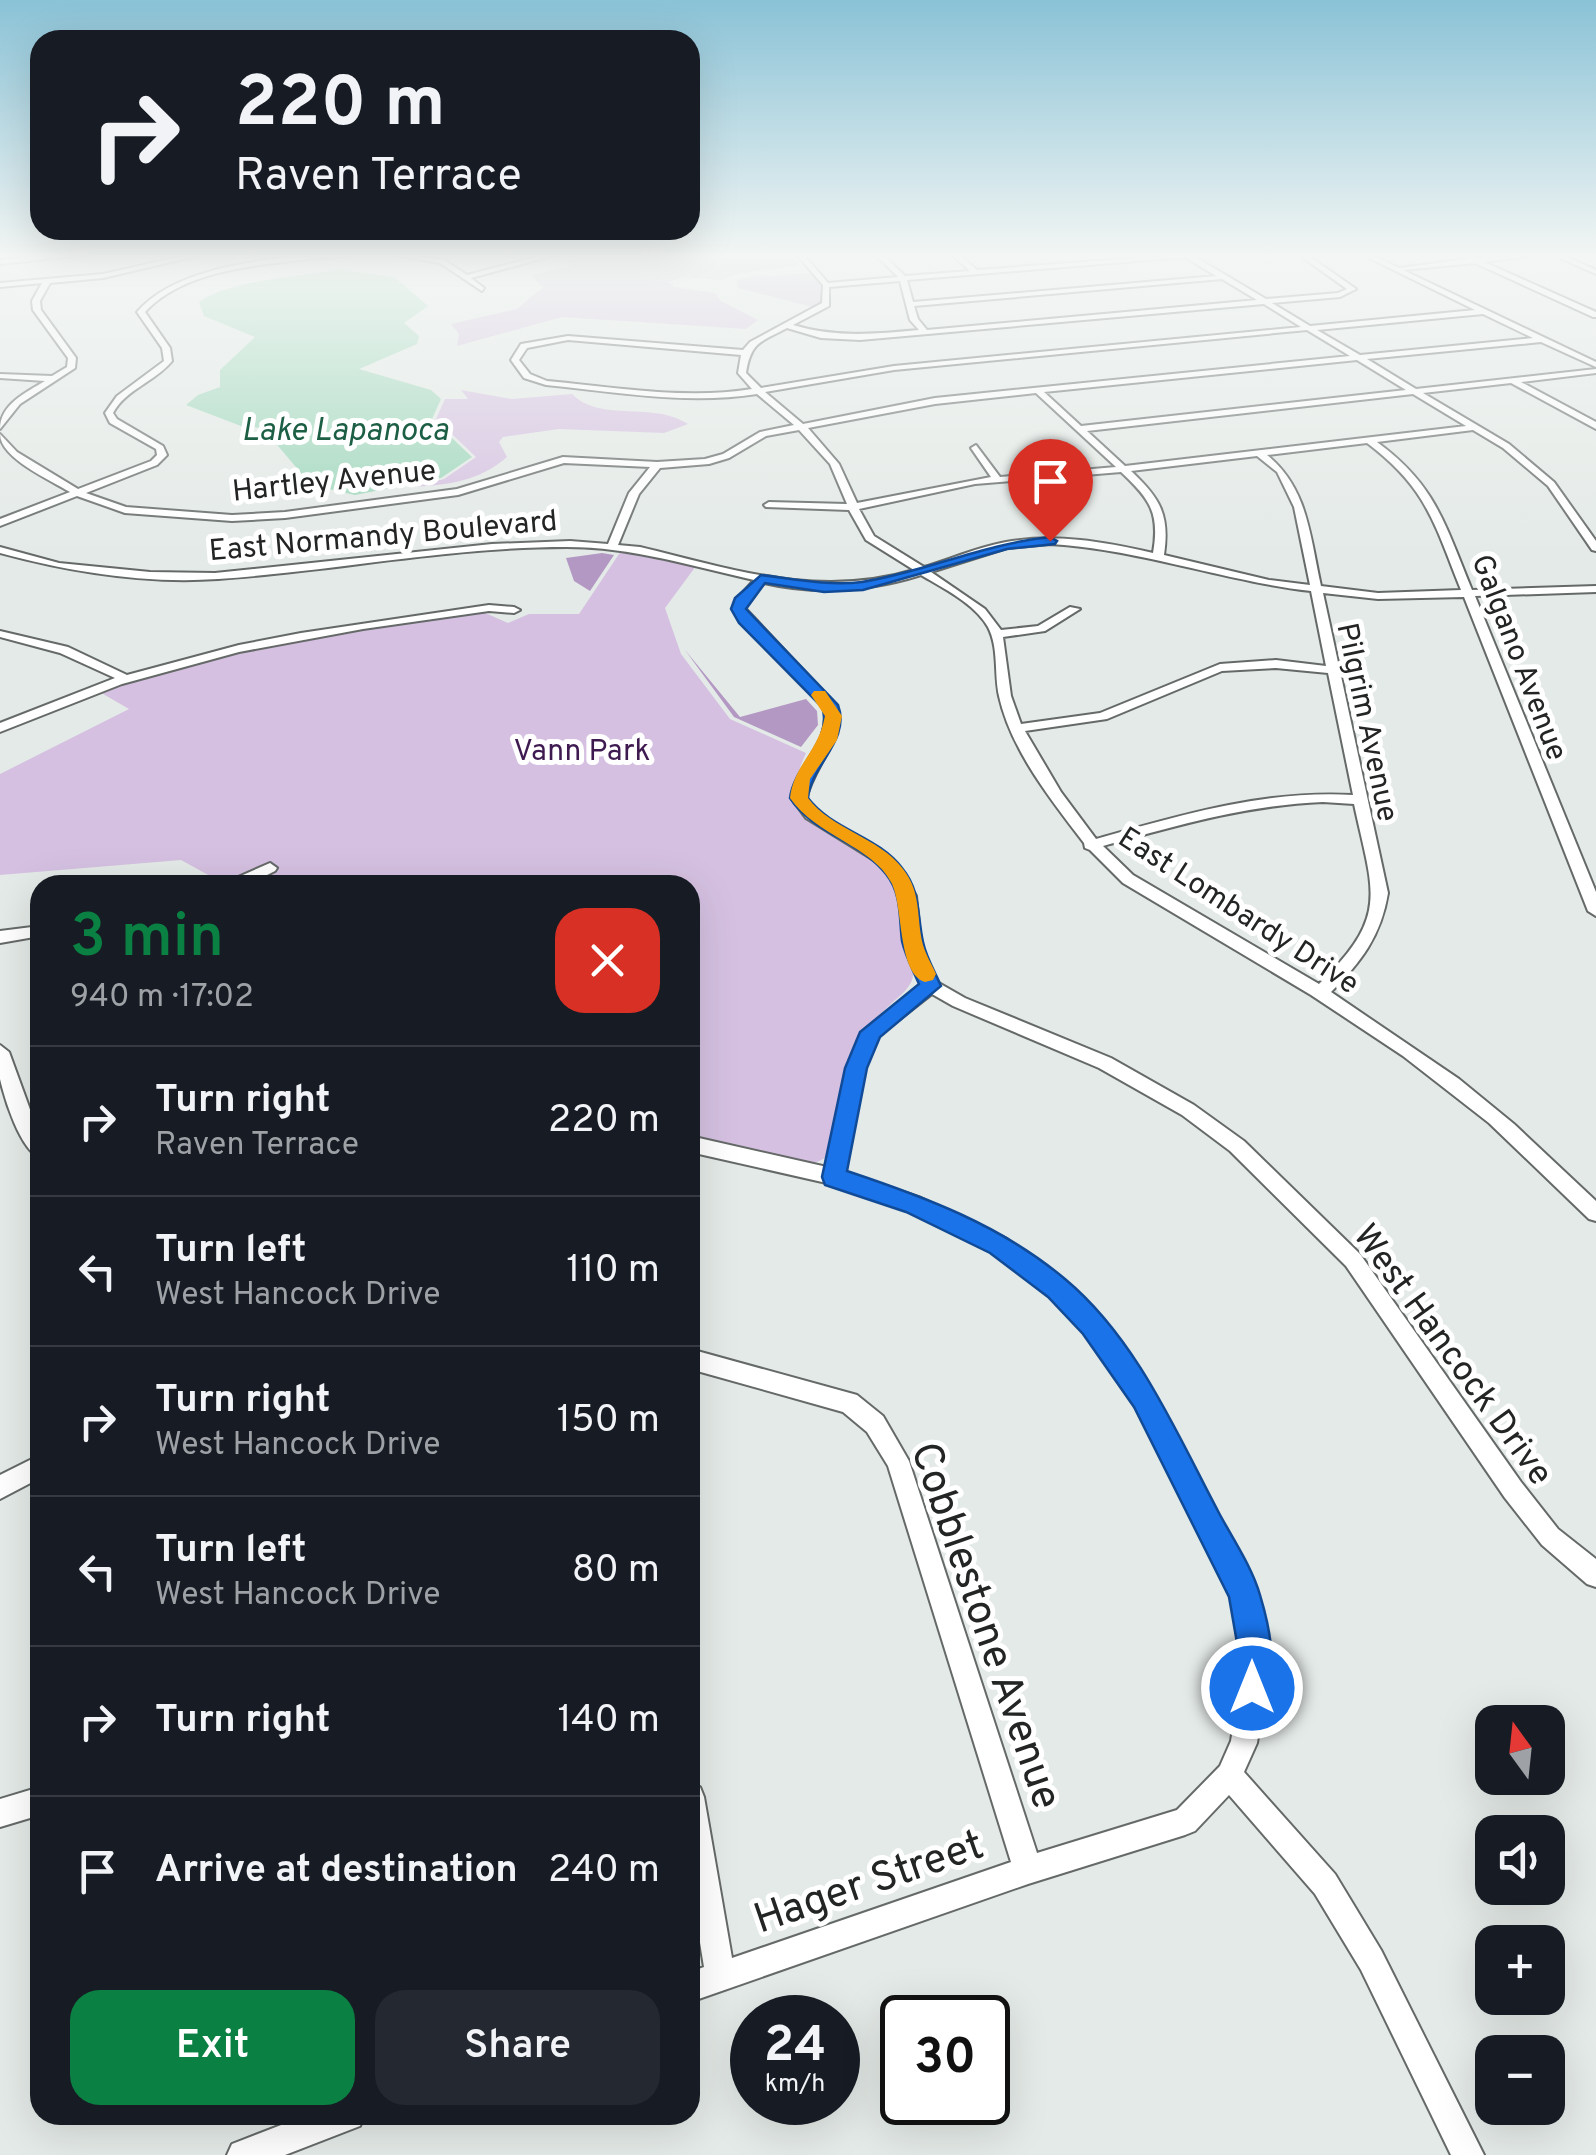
<!DOCTYPE html>
<meta charset="utf-8">
<style>
body{margin:0;font-family:Overpass,sans-serif;background:#242831;color:#f1f3f6;height:100vh;display:flex;flex-direction:column;font-size:38px;white-space:nowrap}
*{box-sizing:border-box;margin:0}
p{font-size:32px;color:#9ea1a6}
.icon{flex:none;width:55px;height:55px;fill:none;stroke:currentColor;stroke-width:2;stroke-linecap:round;stroke-linejoin:round}
.map{position:relative;flex:1;overflow:hidden}
.side{position:absolute;left:30px;top:875px;width:670px;height:1250px;display:flex;flex-direction:column;background:#171b24;border-radius:30px;box-shadow:0 10px 40px #0002}
.side>*{flex:none}
.guide{position:absolute;left:30px;top:30px;width:670px;height:210px;border-radius:30px;box-shadow:0 10px 40px #0002;background:#171b24;color:#f1f3f6;overflow:hidden}
.needle{width:65px;rotate:345deg}
.controls{position:absolute;left:1475px;top:1705px;display:grid;gap:20px}
.controls a{display:grid;place-items:center;width:90px;height:90px;border-radius:20px;background:#171b24;box-shadow:0 10px 40px #0002;font-size:50px}
.speed{position:absolute;left:730px;top:1995px;display:flex;gap:20px;font-size:50px;font-weight:700;text-align:center}
.speed>*{display:grid;place-content:center;width:130px;height:130px;border-radius:50%;background:#171b24;box-shadow:0 10px 40px #0002;line-height:1}
.speed small{font-size:25px;font-weight:400}
.speed .limit{border:5px solid #111;border-radius:15px;background:#fff;color:#111}
.pin{position:absolute;display:grid;place-items:center;width:85px;height:85px;color:#fff;margin:-102px -42px;border-radius:50% 50% 50% 0;rotate:-45deg;box-shadow:0 0 10px #0007}
.pin .icon{rotate:45deg}
.me{position:absolute;width:110px;margin:-55px;rotate:0deg;stroke-linejoin:round;filter:drop-shadow(0 0 8px #0008)}
.turn{display:flex;align-items:center;gap:35px;height:210px;padding:0 40px;font-size:45px}
.turn .icon{width:130px;height:130px;stroke-width:2.5}
.turn b{display:block;font-size:70px;line-height:85px}
.round{display:grid;place-items:center;flex:none;width:105px;height:105px;border-radius:30px;background:#242831}
.summary{display:flex;align-items:center;justify-content:space-between;height:170px;padding:0 40px}
h1{font-size:60px;font-weight:600;line-height:75px;color:#0b8043}
.button{display:flex;gap:20px;margin-top:auto;padding:20px 40px}
.button a{flex:1;height:115px;border-radius:30px;background:#0b8043;color:#fff;font-size:40px;font-weight:600;line-height:115px;text-align:center}
.button a+a{background:#242831;color:#f1f3f6}
ul{padding:0;list-style:none}
li{display:flex;align-items:center;gap:30px;height:150px;padding:0 40px;border-top:2px solid #363941}
li div{flex:1}
li b{display:block;font-size:38px}
li em{font-style:normal}
.map>svg:first-child{display:block}
.green{fill:#d5c0e1}
.forest{fill:#b498c4}
.water{fill:#9ed7bb}
.lines{fill:none;stroke-linecap:round;stroke-linejoin:round}
.minor-casing{stroke:#656a68;stroke-width:4}
.minor{fill:#fff;fill-rule:evenodd}
.route{fill:#1a73e8;stroke:#114b97;stroke-width:2.5}
.slow{fill:#f59e0b}
.labels{text-anchor:middle;stroke-width:10;stroke-linejoin:round;paint-order:stroke}
.far-street-label{font-size:30px;fill:#232524;stroke:#fff}
.far-park-label{font-size:30px;fill:#3e1a50;stroke:#fff}
.far-water-label{font-size:32px;font-style:italic;fill:#1c5f45;stroke:#fff}
.street-label{font-size:35px;fill:#232524;stroke:#fff}
.near-street-label{font-size:42px;fill:#232524;stroke:#fff}
</style>
<div class="map">
<svg width="1596" height="2155" viewBox="0 0 1596 2155">
<rect width="100%" height="100%" fill="#e4eae7"/>
<!-- green -->
<path class="green" d="M 574,254 L 791,254 L 799,265 L 736,274 L 722,280 L 684,277 L 667,282 L 674,287 L 715,293 L 721,301 L 758,320 L 746,329 L 562,317 L 457,346 L 459,334 L 451,324 L 517,309 L 543,287 L 531,276 L 571,265 L 560,256 Z
M 802,273 L 813,274 C 822,285 831,297 817,308 L 738,288 L 737,280 C 754,274 780,278 802,273 Z
M 461,390 L 512,399 L 572,394 C 601,423 654,401 688,424 L 664,433 L 559,429 L 503,437 L 499,442 L 507,457 C 480,481 448,485 413,487 L 444,479 L 476,457 L 436,419 L 445,399 L 468,399 Z
M 621,551 L 696,566 L 665,608 L 681,654 L 730,719 L 806,753 C 769,833 839,823 881,867 C 898,885 900,914 904,938 C 906,949 914,966 913,975 C 912,988 898,997 890,1005 C 858,1035 858,1040 844,1081 C 833,1111 851,1156 810,1164 L 690,1138 L 690,885 L 221,882 L 181,860 L 0,875 L 0,774 L 129,709 L 98,691 L 195,662 L 310,636 L 483,612 L 508,623 L 529,614 L 579,614 Z"/>
<!-- forest -->
<path class="forest" d="M 602,553 L 614,555 L 590,591 L 574,581 L 566,558 Z
M 685,650 L 740,717 L 806,699 L 817,711 L 818,725 L 801,747 L 734,717 Z"/>
<!-- water -->
<path class="water" d="M 340,270 L 394,277 L 428,306 L 404,323 L 419,336 L 417,344 L 359,369 L 431,390 L 441,399 L 432,419 L 472,457 L 441,478 L 355,495 L 311,485 L 263,428 L 241,426 L 186,405 L 198,395 L 220,387 L 220,370 L 255,337 L 204,316 L 199,302 C 230,280 302,276 340,270 Z"/>
<g class="lines">
<defs>
<path id="minor" d="M 65,254 L 93,254 L 0,264 L 0,260 Z
M 192,254 L 205,254 L 103,278 L 50,283 L 40,301 L 41,310 L 76,358 L 75,368 L 20,404 L 0,429 C 0,404 27,392 45,381 L 0,378 L 0,374 L 52,376 L 67,367 L 68,358 L 33,310 L 32,301 L 42,283 L 0,287 L 0,283 L 103,274 Z
M 318,254 L 355,254 C 341,258 323,258 308,259 C 255,265 182,271 145,312 L 170,348 L 172,361 C 155,382 126,389 113,413 L 117,419 L 163,446 L 167,455 L 157,465 L 86,493 L 126,507 L 232,515 L 285,512 L 457,489 L 563,457 L 657,462 L 705,459 L 723,454 L 760,432 L 794,425 L 757,394 C 687,405 616,392 546,385 L 524,378 L 511,360 L 521,344 L 568,336 L 743,350 L 750,342 L 822,303 L 823,285 L 796,254 L 803,254 L 828,283 L 898,277 L 875,254 L 882,254 L 905,276 L 970,271 L 951,254 L 958,254 L 977,270 L 1190,254 L 1266,299 L 1338,293 L 1347,289 L 1298,254 L 1306,254 L 1356,289 L 1340,297 L 1272,303 L 1310,326 L 1475,310 L 1361,254 L 1370,254 L 1399,268 L 1467,259 L 1458,254 L 1476,258 L 1543,254 L 1484,262 L 1596,312 L 1596,317 L 1593,317 L 1475,263 L 1403,270 L 1596,362 L 1596,367 L 1541,342 L 1367,359 L 1416,389 L 1596,369 L 1596,373 L 1521,382 L 1596,422 L 1596,429 L 1511,383 L 1423,393 L 1509,444 L 1554,482 L 1596,541 L 1596,551 L 1592,550 L 1548,486 L 1503,448 L 1473,430 L 1377,442 C 1436,485 1445,525 1472,590 L 1596,586 L 1596,592 L 1475,596 L 1596,892 L 1596,916 L 1588,911 L 1464,597 L 1378,599 L 1323,593 L 1388,893 C 1381,936 1361,962 1331,992 L 1459,1079 L 1514,1124 L 1596,1201 L 1596,1221 L 1589,1219 L 1489,1123 L 1403,1056 L 1311,995 L 1123,883 L 1090,850 L 1085,848 L 1084,843 C 1051,800 1011,750 999,696 C 994,674 999,648 988,627 C 975,604 943,588 921,575 C 870,591 816,595 764,583 L 746,602 L 745,608 L 836,705 C 844,741 814,765 806,799 L 816,812 L 887,856 L 901,869 L 916,896 L 921,945 L 937,982 L 965,998 L 1111,1058 L 1194,1105 L 1244,1141 L 1360,1254 L 1521,1482 L 1558,1529 L 1596,1559 L 1596,1587 L 1587,1584 L 1542,1545 L 1505,1498 L 1346,1266 L 1230,1151 L 1182,1115 L 1099,1068 L 953,1006 L 932,994 L 878,1036 L 865,1068 L 844,1172 L 921,1198 L 1007,1239 L 1064,1282 L 1099,1318 L 1151,1389 L 1256,1594 L 1270,1660 L 1257,1743 L 1244,1772 L 1335,1874 L 1381,1950 L 1484,2155 L 1451,2155 L 1361,1970 L 1315,1894 L 1229,1795 L 1195,1831 L 1185,1835 L 1028,1884 L 690,2002 L 690,1972 L 704,1967 L 690,1881 L 690,1783 L 700,1787 L 704,1797 L 732,1958 L 1011,1862 L 888,1466 L 867,1432 L 843,1412 L 690,1369 L 690,1349 L 857,1395 L 883,1416 L 909,1461 L 1037,1853 L 1177,1810 L 1220,1766 L 1231,1741 L 1244,1660 L 1232,1596 L 1135,1405 L 1085,1332 L 1050,1296 L 993,1251 L 908,1210 L 831,1184 L 690,1152 L 690,1136 L 827,1167 L 847,1068 L 863,1032 L 922,984 L 905,945 L 900,896 L 890,875 L 877,862 L 806,818 L 792,799 C 800,766 831,742 824,706 L 733,609 L 737,599 L 754,580 C 692,566 631,547 567,547 C 450,547 335,571 218,579 C 145,584 70,572 0,553 L 0,547 L 59,563 L 150,572 L 215,573 L 492,544 L 570,541 L 608,544 L 629,493 L 650,467 L 564,463 L 458,495 L 285,518 L 232,521 L 125,513 L 77,496 L 0,526 L 0,519 L 70,492 C 50,480 0,458 0,434 L 17,452 L 78,489 L 151,461 L 157,455 L 156,449 L 110,423 L 105,413 L 117,396 L 164,361 L 162,348 L 137,312 C 176,267 262,260 318,254 ZM 1185,257 L 1216,276 L 913,302 L 907,280 ZM 1222,279 L 1257,300 L 927,330 L 918,319 L 914,306 ZM 900,281 L 910,320 L 919,330 C 875,334 836,338 793,325 L 829,306 L 829,287 ZM 1264,304 L 1301,327 L 894,366 L 761,388 L 746,373 C 751,341 761,342 787,328 L 821,338 L 860,340 ZM 1483,314 L 1533,338 L 1360,355 L 1317,330 ZM 1307,330 L 1350,356 L 935,398 L 803,424 L 765,392 L 894,370 ZM 568,340 L 741,355 L 738,373 L 752,389 C 685,400 615,387 547,381 L 530,374 L 519,360 L 527,348 ZM 1357,360 L 1406,390 L 1081,426 L 1044,392 ZM 1036,393 L 1116,467 L 1000,477 L 976,445 L 971,448 L 991,477 L 857,503 L 839,464 L 808,428 L 935,404 ZM 1413,394 L 1466,426 L 1125,466 L 1087,431 ZM 799,430 L 830,464 L 847,504 L 769,502 L 764,505 L 766,507 L 849,510 L 866,540 L 914,570 C 819,599 732,569 640,547 L 618,545 L 639,494 L 660,468 L 709,464 L 729,458 L 766,436 ZM 1367,443 C 1427,488 1434,523 1461,590 L 1378,593 L 1321,586 C 1310,537 1308,488 1267,455 ZM 1257,456 L 1277,472 L 1294,507 L 1310,585 L 1269,580 L 1164,555 C 1170,515 1160,498 1131,471 ZM 1121,472 C 1150,499 1160,513 1153,553 C 1105,542 1056,533 1006,542 C 978,547 951,559 924,567 L 874,536 L 859,509 L 975,484 ZM 1050,544 C 1139,549 1223,581 1311,591 L 1326,666 L 1276,660 L 1220,664 L 1100,713 L 1021,724 L 1011,696 L 1003,637 L 1045,631 L 1080,609 L 1070,607 L 1038,626 L 1001,630 L 985,609 L 931,572 L 1007,548 ZM 1276,668 L 1328,673 L 1353,795 C 1264,790 1181,815 1096,839 L 1061,792 L 1025,731 L 1107,719 L 1222,671 ZM 1323,802 L 1354,804 C 1373,893 1390,915 1319,984 L 1133,875 L 1103,846 C 1176,826 1247,805 1323,802 Z
M 390,254 L 444,260 L 467,275 L 547,254 L 559,254 L 471,278 L 484,288 L 482,291 L 440,263 Z
M 1551,254 L 1560,254 L 1596,270 L 1596,274 Z
M 489,605 L 514,607 L 520,610 L 514,613 L 489,611 L 363,629 L 239,652 L 122,684 L 0,732 L 0,723 L 115,678 L 60,653 L 0,637 L 0,631 L 68,647 L 127,675 L 239,645 L 301,633 Z
M 270,863 L 277,868 L 275,871 L 247,885 L 227,885 L 229,881 Z
M 40,926 L 40,936 L 0,943 L 0,931 Z
M 0,1045 L 9,1052 L 40,1137 L 40,1158 C 20,1149 5,1100 0,1079 C 0,1068 0,1056 0,1045 Z
M 40,1455 L 40,1478 L 0,1499 L 0,1475 Z
M 40,1787 L 40,1815 L 0,1827 L 0,1799 Z
M 307,2115 L 365,2115 L 360,2126 L 285,2155 L 227,2155 L 232,2144 Z"/>
</defs>
<!-- minor casing -->
<use href="#minor" class="minor-casing"/>
<!-- minor -->
<use href="#minor" class="minor"/>
</g>
<!-- sky -->
<linearGradient id="sky" x2="0" y2="1"><stop stop-color="#8ac2d6"/><stop offset="0.46" stop-color="#f3f6f4"/><stop offset="1" stop-color="#f3f6f4" stop-opacity="0"/></linearGradient>
<rect width="1596" height="556" fill="url(#sky)"/>
<!-- route -->
<path class="route" d="M 1050,537 L 1057,541 L 1055,544 L 1007,549 L 863,590 L 824,592 L 765,583 L 746,609 L 838,705 C 851,740 811,765 808,798 C 832,830 878,836 902,868 C 921,891 917,915 923,942 C 926,957 935,972 941,986 L 880,1037 L 867,1068 L 847,1171 C 925,1197 1001,1225 1065,1279 C 1137,1339 1176,1432 1219,1513 C 1233,1539 1252,1567 1260,1595 C 1270,1628 1278,1667 1264,1700 L 1252,1704 L 1241,1700 L 1236,1688 L 1240,1660 L 1229,1597 L 1134,1407 L 1083,1334 L 1048,1297 L 990,1253 L 906,1212 L 825,1185 L 822,1177 L 845,1068 L 860,1032 L 919,984 C 913,970 905,955 902,941 C 899,917 902,894 886,874 C 860,841 814,834 790,798 C 794,765 834,739 822,707 L 739,623 L 731,609 L 735,598 L 761,575 C 794,579 828,586 862,582 C 925,572 983,544 1050,537 Z"/>
<!-- slow -->
<path class="slow" d="M 814,691 L 825,691 L 842,716 L 837,740 L 810,779 L 808,798 C 832,830 879,837 903,869 C 922,893 916,917 923,945 C 926,955 932,965 936,974 L 933,980 L 925,982 C 897,973 904,906 891,882 C 872,846 816,836 790,798 C 794,764 818,753 825,716 L 811,695 Z"/>
<g class="labels">
<!-- far-street labels -->
<g class="far-street-label">
<text transform="translate(334 480) rotate(-6)" y="10">Hartley Avenue</text>
<text transform="translate(383 535) rotate(-5)" y="10">East Normandy Boulevard</text>
<text transform="translate(1520 657) rotate(69)" y="10">Galgano Avenue</text>
<text transform="translate(1368 722) rotate(78)" y="10">Pilgrim Avenue</text>
<text transform="translate(1239 910) rotate(33)" y="10">East Lombardy Drive</text>
</g>
<!-- far-park labels -->
<g class="far-park-label">
<text x="582" y="760">Vann Park</text>
</g>
<!-- far-water labels -->
<g class="far-water-label">
<text x="345" y="440">Lake Lapanoca</text>
</g>
<!-- street labels -->
<g class="street-label">
<text transform="translate(1454 1354) rotate(54)" y="12">West Hancock Drive</text>
</g>
<!-- near-street labels -->
<g class="near-street-label">
<text transform="translate(988 1625) rotate(71)" y="15">Cobblestone Avenue</text>
<text transform="translate(868 1880) rotate(-19)" y="15">Hager Street</text>
</g>
</g>
</svg>
<div class="controls">
<a><svg class="needle" viewBox="-14 -14 28 28"><path d="M0-13l5 13h-10z" fill="#e53935"/><path d="M0 13l5-13h-10z" fill="#9ea1a6"/></svg></a>
<a><svg class="icon" aria-label="sound" viewBox="0 0 24 24"><path d="M4 9h4l5-4v14l-5-4H4zM17 9q2 3 0 6"/></svg></a>
<a>+</a>
<a>−</a>
</div>
<div class="speed"><div>24<small>km/h</small></div><div class="limit">30</div></div>
<div class="pin" style="left:1050px;top:541px;background:#d93025"><svg class="icon" aria-label="arrive" viewBox="0 0 24 24"><path d="M6 21V4h12l-3 4 3 4H6"/></svg></div>
<svg class="me" style="left:1252px;top:1688px" viewBox="-20 -20 40 40"><circle r="17" fill="#1a73e8" stroke="#fff" stroke-width="3"/><path d="M0-11L8 9 0 5-8 9z" fill="#fff"/></svg>
<div class="guide">
<div class="turn"><svg class="icon" aria-label="right" viewBox="0 0 24 24"><path d="M7 20v-9h11M14 6l5 5-5 5"/></svg><div><b>220 m</b>Raven Terrace</div></div>
</div>
<section class="side">
<div class="summary"><div><h1>3 min</h1><p>940 m · 17:02</p></div><a class="round" style="background:#d93025;color:#fff"><svg class="icon" aria-label="close" viewBox="0 0 24 24"><path d="M6 6l12 12M18 6L6 18"/></svg></a></div>
<ul>
<li><svg class="icon" aria-label="right" viewBox="0 0 24 24"><path d="M7 20v-9h11M14 6l5 5-5 5"/></svg><div><b>Turn right</b><p>Raven Terrace</p></div><em>220 m</em></li>
<li><svg class="icon" aria-label="left" viewBox="0 0 24 24"><path d="M17 20v-9H6M10 6l-5 5 5 5"/></svg><div><b>Turn left</b><p>West Hancock Drive</p></div><em>110 m</em></li>
<li><svg class="icon" aria-label="right" viewBox="0 0 24 24"><path d="M7 20v-9h11M14 6l5 5-5 5"/></svg><div><b>Turn right</b><p>West Hancock Drive</p></div><em>150 m</em></li>
<li><svg class="icon" aria-label="left" viewBox="0 0 24 24"><path d="M17 20v-9H6M10 6l-5 5 5 5"/></svg><div><b>Turn left</b><p>West Hancock Drive</p></div><em>80 m</em></li>
<li><svg class="icon" aria-label="right" viewBox="0 0 24 24"><path d="M7 20v-9h11M14 6l5 5-5 5"/></svg><div><b>Turn right</b></div><em>140 m</em></li>
<li><svg class="icon" aria-label="arrive" viewBox="0 0 24 24"><path d="M6 21V4h12l-3 4 3 4H6"/></svg><div><b>Arrive at destination</b></div><em>240 m</em></li>
</ul>
<div class="button"><a>Exit</a><a>Share</a></div>
</section>
</div>
